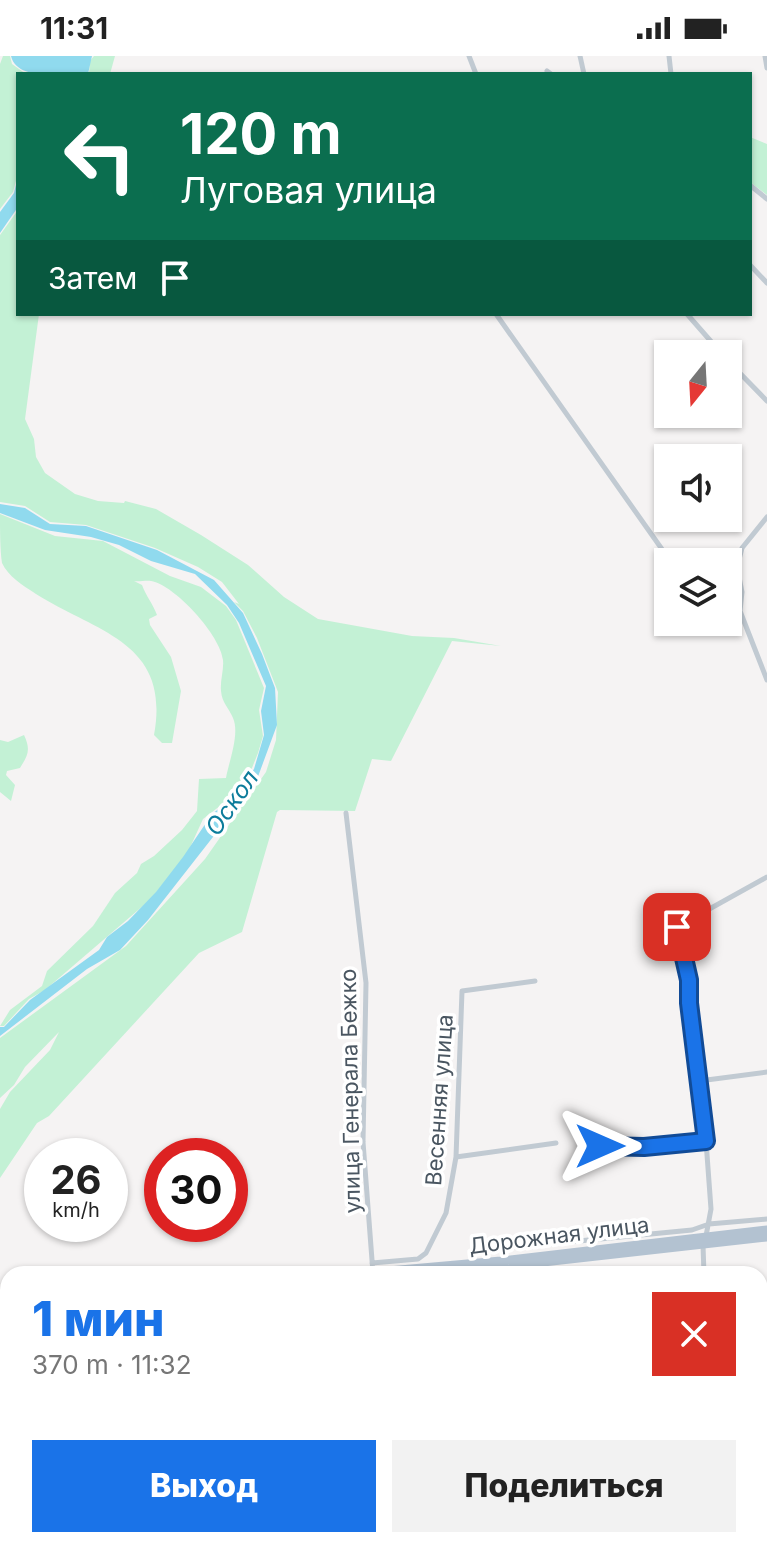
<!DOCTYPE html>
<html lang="ru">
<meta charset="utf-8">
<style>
body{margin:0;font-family:Inter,sans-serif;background:#f2f2f2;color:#222;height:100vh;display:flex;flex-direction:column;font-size:30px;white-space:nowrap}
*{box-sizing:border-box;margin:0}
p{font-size:26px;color:#767676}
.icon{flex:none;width:44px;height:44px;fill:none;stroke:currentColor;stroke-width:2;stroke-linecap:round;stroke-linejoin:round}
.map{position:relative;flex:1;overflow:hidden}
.drawer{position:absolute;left:0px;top:1210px;width:768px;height:282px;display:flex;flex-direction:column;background:#fff;border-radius:24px 24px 0 0;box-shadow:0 2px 6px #0004}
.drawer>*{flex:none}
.banner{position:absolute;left:16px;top:16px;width:736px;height:244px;border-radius:0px;box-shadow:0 2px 6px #0004;background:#0b6e4f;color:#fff;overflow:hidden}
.needle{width:52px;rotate:198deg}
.buttons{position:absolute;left:654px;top:284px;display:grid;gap:16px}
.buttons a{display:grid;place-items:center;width:88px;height:88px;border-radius:0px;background:#fff;box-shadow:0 2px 6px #0004;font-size:40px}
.speed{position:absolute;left:24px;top:1082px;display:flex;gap:16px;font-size:40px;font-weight:700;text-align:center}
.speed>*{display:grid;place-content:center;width:104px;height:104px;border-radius:50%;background:#fff;box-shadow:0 2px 6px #0004;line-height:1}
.speed small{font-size:20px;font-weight:400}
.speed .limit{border:12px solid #d22;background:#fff;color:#111}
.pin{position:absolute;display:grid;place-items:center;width:68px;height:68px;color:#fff;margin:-34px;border-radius:16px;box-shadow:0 4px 12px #0006}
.me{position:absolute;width:88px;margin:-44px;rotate:90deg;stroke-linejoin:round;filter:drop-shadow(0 0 6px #0008)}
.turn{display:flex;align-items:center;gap:28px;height:168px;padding:0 32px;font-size:36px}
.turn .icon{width:104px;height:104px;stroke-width:2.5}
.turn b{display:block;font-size:56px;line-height:68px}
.then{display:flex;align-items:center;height:76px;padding:0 32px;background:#0003;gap:16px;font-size:30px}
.round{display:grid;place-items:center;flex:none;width:84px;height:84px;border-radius:0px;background:#f2f2f2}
.overview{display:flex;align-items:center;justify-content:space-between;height:136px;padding:0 32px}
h1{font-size:48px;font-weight:800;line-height:60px;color:#1a73e8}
.primary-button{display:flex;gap:16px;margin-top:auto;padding:16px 32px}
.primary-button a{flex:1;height:92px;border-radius:0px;background:#1a73e8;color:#fff;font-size:32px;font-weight:800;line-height:92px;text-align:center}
.primary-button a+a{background:#f2f2f2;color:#222}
.status{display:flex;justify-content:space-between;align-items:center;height:56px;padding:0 40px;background:#fff;direction:ltr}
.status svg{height:22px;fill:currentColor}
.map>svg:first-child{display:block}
.green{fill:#c3f1d5}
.water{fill:#90daee}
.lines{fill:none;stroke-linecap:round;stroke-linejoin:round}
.street{stroke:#c1cad2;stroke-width:5}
.primary{stroke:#b3c2d1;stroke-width:9}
.route-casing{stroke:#114b97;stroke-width:20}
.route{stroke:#1a73e8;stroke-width:14}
.labels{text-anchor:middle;stroke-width:7;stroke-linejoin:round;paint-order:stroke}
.street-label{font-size:22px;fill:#4a5661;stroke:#fff}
.water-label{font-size:24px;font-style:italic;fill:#0c7c9b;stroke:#fff}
</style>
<div class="status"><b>11:31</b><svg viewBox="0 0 49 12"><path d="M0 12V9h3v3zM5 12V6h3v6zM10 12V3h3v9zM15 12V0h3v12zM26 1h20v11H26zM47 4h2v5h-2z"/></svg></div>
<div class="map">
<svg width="767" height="1491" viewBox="0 0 767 1491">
<rect width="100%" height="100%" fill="#f5f3f3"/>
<!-- green -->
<path class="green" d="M 3,0 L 10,0 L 12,8 L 26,18 L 18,18 L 18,117 L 13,136 L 0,153 L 0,8 Z
M 94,0 L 115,0 L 110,18 L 89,18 L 90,5 Z
M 750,81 L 767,88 L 767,139 L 750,126 Z
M 18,154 L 18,258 L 39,258 L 25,363 L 34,383 L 36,401 L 45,417 L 75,438 L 98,445 L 124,447 L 125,445 L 156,453 L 201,479 L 248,509 L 284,541 L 318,563 L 412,580 L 454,582 L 501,590 L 452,585 L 391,705 L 372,703 L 355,755 L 280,754 L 277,756 L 242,876 L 199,897 L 49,1060 L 37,1067 L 0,1122 L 0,1053 L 10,1036 L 50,994 L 59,976 L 25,1011 L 14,1029 L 0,1042 L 0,982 L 126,890 L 205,803 L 266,716 L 276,684 L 278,636 L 257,582 L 243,555 L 234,546 L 239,548 L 222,526 L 198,511 L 155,492 L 86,469 L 50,466 L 25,450 L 0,446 L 0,179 Z
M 0,458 L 55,480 L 103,485 L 170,520 L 201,531 L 226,550 L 236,564 L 264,632 L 259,654 L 263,680 L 258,697 L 252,712 L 229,743 L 203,763 L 188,796 L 151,843 L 45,934 L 29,943 L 4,970 L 0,970 L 10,954 L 42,930 L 47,915 L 93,870 L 115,837 L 137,817 L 141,808 L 154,800 L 182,774 L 197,755 L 199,723 L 226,722 C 229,705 240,678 233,662 C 229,652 222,647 221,635 C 220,624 224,614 223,604 C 221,580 175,529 151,525 C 146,524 139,526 134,525 L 142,529 C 146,540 153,548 157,559 L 149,563 L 150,569 L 171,601 L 181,635 L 172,687 L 162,687 L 154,679 C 171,586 98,577 36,538 C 22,529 8,520 2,507 C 0,494 0,472 0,458 Z
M 24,679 C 31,694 28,699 20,712 L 7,715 L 6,719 L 15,729 L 11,745 L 0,736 L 0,684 L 8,686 Z"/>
<!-- water -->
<path class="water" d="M 11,0 L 92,0 L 88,18 C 66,18 17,26 11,0 Z
M 18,121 L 18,151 L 0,177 L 0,156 L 14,137 Z
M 0,448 L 25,452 L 50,468 L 86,470 L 157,494 L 214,524 L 243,557 L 262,598 L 275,632 L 277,669 L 256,726 L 148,864 L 120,894 L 87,913 L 0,980 L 0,971 L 4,971 L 30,944 L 99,894 L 107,881 L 128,865 L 156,836 L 183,801 L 212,758 L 233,742 L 254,713 L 264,679 L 261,655 L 266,630 L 239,567 L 227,549 L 195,518 L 151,505 L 119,489 L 91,481 L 45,474 L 0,457 Z"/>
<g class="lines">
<!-- street -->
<path class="street" d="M 469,0 L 476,18
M 580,0 L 584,18
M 669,0 L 671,18
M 765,0 L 767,12
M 547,15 L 551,18
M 751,130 L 767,143
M 750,209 L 767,227
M 496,258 L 671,506
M 687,258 L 722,298
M 728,305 L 767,345
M 767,461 L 742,492 L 737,511 L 742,536 L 740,555 L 767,624
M 728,547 L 740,555
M 346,757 L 366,927 L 363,1086 L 373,1217
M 699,1025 L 767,1016
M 600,1090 L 644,1091 L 706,1085
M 456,1101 L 556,1087
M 706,1180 L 711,1153 L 706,1085 L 689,947 L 689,924 L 677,871 L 767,821
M 703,1189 L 704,1218
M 486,1194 L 692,1174 L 709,1168 L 767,1163
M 372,1207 L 418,1203 L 426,1197 L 446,1157 L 456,1101 L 462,935 L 535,925
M 760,1441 L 767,1441
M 130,1484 L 131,1491
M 249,1484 L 250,1491
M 411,1484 L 412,1491
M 534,1484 L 535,1491"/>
<!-- primary -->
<path class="primary" d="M 355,1218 L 501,1205 L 767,1174
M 437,1218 L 767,1181
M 0,1240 L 8,1240
M 0,1249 L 8,1248"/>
</g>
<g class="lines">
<defs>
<path id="route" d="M 600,1090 L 644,1091 L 706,1085 L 689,947 L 689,924 L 677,871"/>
</defs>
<!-- route casing -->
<use href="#route" class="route-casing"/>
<!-- route -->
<use href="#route" class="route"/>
</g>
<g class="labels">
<!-- street labels -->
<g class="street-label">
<text transform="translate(350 1035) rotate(-91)" y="8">улица Генерала Бежко</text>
<text transform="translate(439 1044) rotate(-86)" y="8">Весенняя улица</text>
<text transform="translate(559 1179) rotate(-7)" y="8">Дорожная улица</text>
</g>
<!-- water labels -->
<g class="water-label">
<text transform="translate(232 747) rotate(-55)" y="8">Оскол</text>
</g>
</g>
</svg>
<div class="buttons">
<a><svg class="needle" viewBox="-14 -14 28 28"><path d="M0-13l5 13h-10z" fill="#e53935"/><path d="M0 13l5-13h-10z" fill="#767676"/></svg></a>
<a><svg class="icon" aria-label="sound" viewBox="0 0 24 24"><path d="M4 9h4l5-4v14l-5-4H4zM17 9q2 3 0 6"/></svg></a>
<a><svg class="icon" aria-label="layers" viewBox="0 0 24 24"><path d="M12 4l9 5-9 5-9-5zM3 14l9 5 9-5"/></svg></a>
</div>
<div class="speed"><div>26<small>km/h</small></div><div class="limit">30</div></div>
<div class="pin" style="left:677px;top:871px;background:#d93025"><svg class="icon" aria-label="arrive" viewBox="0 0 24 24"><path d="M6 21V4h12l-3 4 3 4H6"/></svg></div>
<svg class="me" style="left:600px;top:1090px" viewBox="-20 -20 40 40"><path d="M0-17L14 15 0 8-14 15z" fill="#1a73e8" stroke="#fff" stroke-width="4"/></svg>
<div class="banner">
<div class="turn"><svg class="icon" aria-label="left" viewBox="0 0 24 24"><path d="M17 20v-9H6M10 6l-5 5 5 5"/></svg><div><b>120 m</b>Луговая улица</div></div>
<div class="then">Затем<svg class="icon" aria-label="arrive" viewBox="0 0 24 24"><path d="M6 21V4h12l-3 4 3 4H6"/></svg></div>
</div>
<section class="drawer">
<div class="overview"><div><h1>1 мин</h1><p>370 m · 11:32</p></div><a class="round" style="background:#d93025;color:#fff"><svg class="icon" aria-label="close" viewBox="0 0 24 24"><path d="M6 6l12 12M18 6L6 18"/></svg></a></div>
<div class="primary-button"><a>Выход</a><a>Поделиться</a></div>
</section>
</div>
